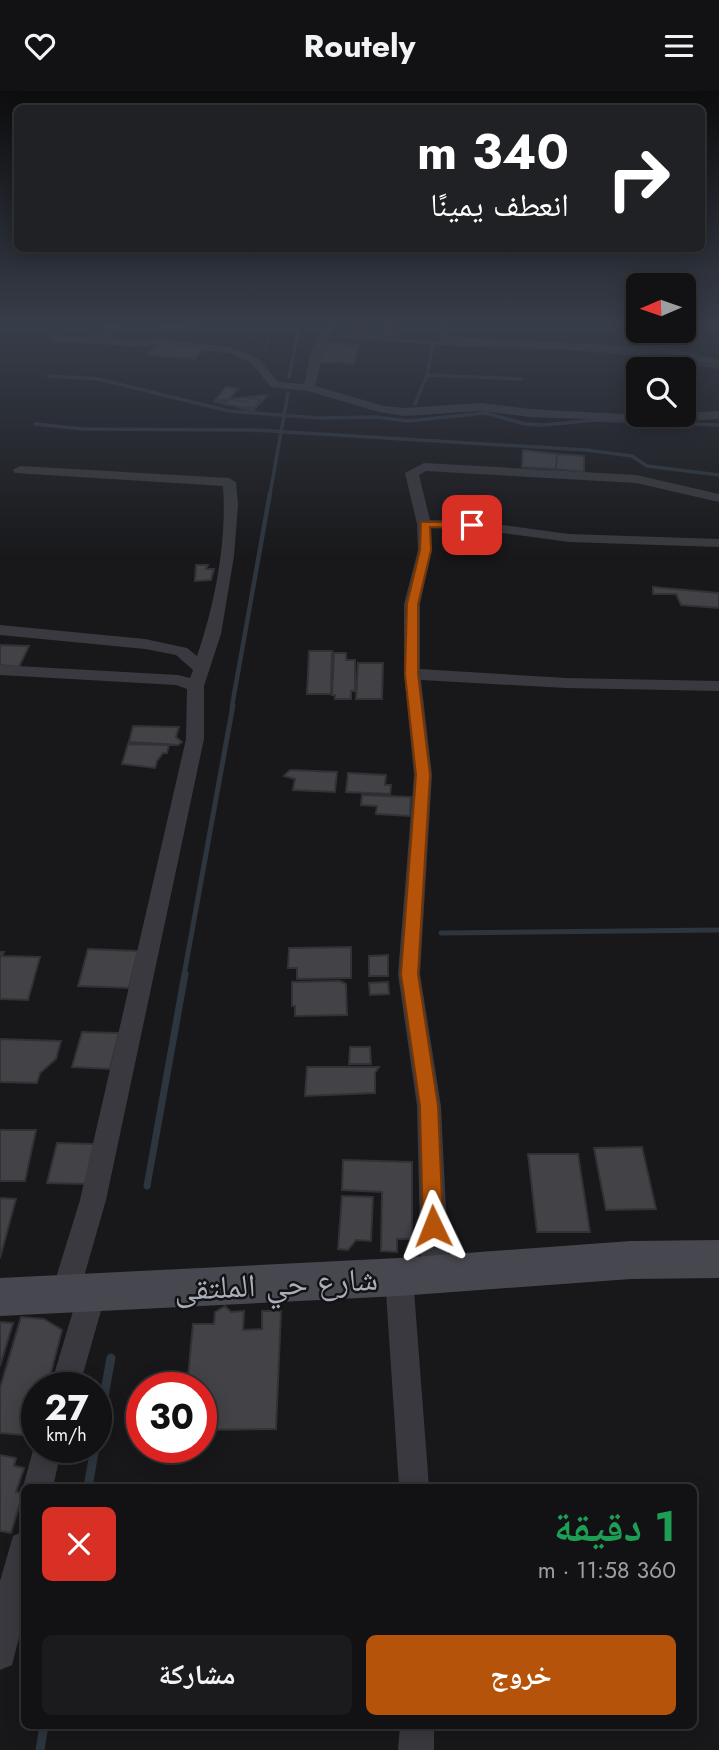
<!DOCTYPE html>
<html lang="ar">
<meta charset="utf-8">
<style>
body{margin:0;font-family:Jost,"Noto Naskh Arabic",sans-serif;background:#1b1b1d;color:#f1f3f6;direction:rtl;height:100vh;display:flex;flex-direction:column;font-size:26px;white-space:nowrap}
*{box-sizing:border-box;margin:0}
p{font-size:23px;color:#9c9ea0}
.icon{flex:none;width:38px;height:38px;fill:none;stroke:currentColor;stroke-width:2;stroke-linecap:round;stroke-linejoin:round}
.map{position:relative;flex:1;overflow:hidden;direction:ltr}
.panel{position:absolute;left:21px;top:1393px;width:676px;height:245px;display:flex;flex-direction:column;background:#121214;border-radius:10px;box-shadow:0 4px 18px #0003,0 0 0 2px #313234;direction:rtl}
.panel>*{flex:none}
.top-card{position:absolute;left:14px;top:14px;width:691px;height:147px;border-radius:10px;box-shadow:0 4px 18px #0003,0 0 0 2px #313234;direction:rtl;background:#202124;color:#fff;overflow:hidden}
.needle{width:46px;rotate:268deg}
.fabs{position:absolute;left:626px;top:182px;display:grid;gap:14px}
.fabs a{display:grid;place-items:center;width:70px;height:70px;border-radius:10px;background:#121214;box-shadow:0 4px 18px #0003,0 0 0 2px #313234;font-size:35px}
.speed{position:absolute;left:21px;top:1281px;display:flex;gap:14px;font-size:35px;font-weight:700;text-align:center}
.speed>*{display:grid;place-content:center;width:91px;height:91px;border-radius:50%;background:#121214;box-shadow:0 4px 18px #0003,0 0 0 2px #313234;line-height:1}
.speed small{font-size:18px;font-weight:400}
.speed .limit{border:10px solid #d22;background:#fff;color:#111}
.pin{position:absolute;display:grid;place-items:center;width:60px;height:60px;color:#fff;margin:-30px;border-radius:14px;box-shadow:0 4px 10px #0006}
.me{position:absolute;width:77px;margin:-38px;rotate:358deg;stroke-linejoin:round;filter:drop-shadow(0 0 5px #0008)}
.turn{display:flex;align-items:center;gap:24px;height:147px;padding:0 21px;font-size:32px}
.turn .icon{width:91px;height:91px;stroke-width:2.5}
.turn b{display:block;font-size:49px;line-height:60px}
.round{display:grid;place-items:center;flex:none;width:74px;height:74px;border-radius:10px;background:#1b1b1d}
.summary{display:flex;align-items:center;justify-content:space-between;height:119px;padding:0 21px}
h1{font-size:42px;font-weight:700;line-height:52px;color:#1e9e55}
.action{display:flex;gap:14px;margin-top:auto;padding:14px 21px}
.action a{flex:1;height:80px;border-radius:10px;background:#b45309;color:#fff;font-size:28px;font-weight:700;line-height:80px;text-align:center}
.action a+a{background:#1b1b1d;color:#f1f3f6}
header{display:flex;justify-content:space-between;align-items:center;height:91px;padding:0 21px;background:#121214;font-size:32px;font-weight:700}
.map>svg:first-child{display:block}
.lines{fill:none;stroke-linecap:round;stroke-linejoin:round}
.stream-far4{stroke:#2d353e;stroke-width:3.5}
.stream-far3{stroke:#2d353e;stroke-width:4.5}
.stream-far2{stroke:#2d353e;stroke-width:5}
.stream-far1{stroke:#2d353e;stroke-width:7}
.stream{stroke:#2d353e;stroke-width:9}
.building{fill:#424247;stroke:#323236;stroke-width:2}
.path{stroke:#3f4046;stroke-width:2;stroke-dasharray:2 2.5;stroke-linecap:butt}
.street{fill:#39393f;fill-rule:evenodd}
.secondary{fill:#47484f;fill-rule:evenodd}
.route{fill:#b45309;stroke:#753606;stroke-width:2}
.labels{text-anchor:middle;stroke-width:5;stroke-linejoin:round;paint-order:stroke}
.near-street-label{font-size:32px;fill:#aaadba;stroke:#131315}
</style>
<header><svg class="icon" aria-label="menu" viewBox="0 0 24 24"><path d="M4 6h16M4 12h16M4 18h16"/></svg>Routely<svg class="icon" aria-label="heart" viewBox="0 0 24 24"><path d="M12 20l-8-8c-3-5 5-10 8-4 3-6 11-1 8 4z"/></svg></header>
<div class="map">
<svg width="719" height="1659" viewBox="0 0 719 1659">
<rect width="100%" height="100%" fill="#18181a"/>
<g class="lines">
<!-- stream-far4 -->
<path class="stream-far4" d="M 162,236 L 254,241
M 338,245 L 433,252 L 427,284 L 415,313
M 433,252 C 528,257 627,255 719,277
M 427,284 L 521,288
M 49,285 L 98,288 L 229,320 L 318,327 L 376,326 L 408,330 L 485,322 L 525,333 L 543,334 L 596,329 L 719,334
M 289,286 L 299,236
M 35,333 L 83,338 L 254,339 L 586,359 L 632,365 L 647,375 L 719,384
M 270,403 L 288,302"/>
<!-- stream-far3 -->
<path class="stream-far3" d="M 232,615 L 270,402"/>
<!-- stream-far2 -->
<path class="stream-far2" d="M 441,842 L 719,839
M 184,884 L 233,614"/>
<!-- stream-far1 -->
<path class="stream-far1" d="M 147,1095 L 185,883"/>
<!-- stream -->
<path class="stream" d="M 96,1349 L 111,1267
M 88,1396 L 95,1356
M 40,1659 L 44,1634"/>
</g>
<!-- building -->
<path class="building" d="M 107,236 L 117,236 L 108,247 L 89,245 L 90,241 L 101,242 Z
M 625,240 L 656,243 L 654,247 L 624,244 Z
M 338,242 L 398,245 L 397,247 L 338,245 Z
M 325,252 L 359,254 L 354,273 L 345,273 L 345,271 L 319,272 Z
M 157,253 L 205,256 L 195,268 L 148,264 Z
M 226,296 L 238,298 L 226,311 L 215,309 Z
M 267,304 L 253,320 L 213,310 Z
M 250,307 L 260,308 L 255,317 L 225,314 L 229,308 L 246,311 Z
M 523,359 L 557,363 L 556,378 L 522,376 Z
M 557,363 L 584,365 L 584,381 L 556,378 Z
M 196,474 L 208,474 L 206,478 L 214,478 L 211,489 L 195,490 Z
M 653,496 L 719,502 L 719,517 L 681,514 L 676,503 L 653,503 Z
M 0,554 L 29,555 L 19,576 L 0,574 Z
M 309,560 L 332,560 L 331,603 L 307,603 Z
M 334,562 L 346,562 L 346,569 L 355,569 L 355,600 L 351,600 L 351,608 L 335,608 L 335,604 L 332,604 Z
M 358,572 L 383,572 L 382,608 L 356,608 Z
M 133,635 L 179,636 L 176,646 L 182,651 L 178,654 L 129,651 Z
M 128,653 L 169,654 L 167,662 L 163,662 L 157,670 L 155,677 L 122,673 Z
M 290,679 L 337,681 L 335,701 L 293,699 L 295,688 L 284,685 Z
M 348,682 L 386,684 L 385,694 L 391,694 L 390,703 L 346,701 Z
M 362,704 L 411,706 L 410,725 L 376,723 L 377,715 L 361,714 Z
M 351,856 L 351,887 L 297,888 L 297,877 L 288,877 L 289,857 Z
M 88,858 L 138,860 L 129,897 L 78,895 Z
M 0,861 L 4,861 L 2,865 L 40,866 L 28,909 L 0,908 Z
M 388,864 L 388,885 L 369,885 L 369,865 Z
M 340,890 L 346,893 L 347,924 L 295,925 L 295,915 L 292,915 L 292,891 Z
M 388,891 L 389,903 L 370,904 L 369,892 Z
M 82,941 L 119,942 L 110,978 L 72,976 Z
M 0,948 L 61,950 L 56,968 L 40,982 L 37,992 L 0,991 Z
M 350,956 L 370,956 L 371,973 L 349,973 Z
M 307,976 L 379,976 L 375,982 L 375,1002 L 305,1005 Z
M 0,1039 L 36,1039 L 25,1090 L 0,1090 Z
M 57,1052 L 94,1053 L 85,1093 L 47,1092 Z
M 642,1056 L 656,1118 L 606,1119 L 594,1057 Z
M 528,1063 L 578,1063 L 590,1141 L 537,1141 Z
M 343,1069 L 412,1071 L 412,1148 L 397,1148 L 397,1161 L 381,1160 L 382,1101 L 342,1099 Z
M 342,1105 L 373,1106 L 371,1150 L 356,1149 L 348,1159 L 338,1158 Z
M 0,1107 L 16,1108 L 0,1167 Z
M 225,1215 L 231,1221 L 244,1220 L 243,1239 L 262,1238 L 262,1220 L 281,1220 L 276,1338 L 201,1339 L 201,1297 L 187,1297 L 193,1233 L 214,1233 L 215,1221 Z
M 21,1226 L 44,1228 L 62,1239 L 47,1297 L 37,1297 L 37,1334 L 34,1345 L 0,1342 L 0,1297 Z
M 0,1231 L 13,1232 L 0,1275 Z
M 0,1364 L 16,1367 L 14,1375 L 24,1377 L 16,1401 L 23,1402 L 11,1442 L 0,1440 Z
M 286,1394 L 358,1395 L 358,1396 L 286,1396 Z"/>
<g class="lines">
<!-- path -->
<path class="path" d="M 234,236 L 271,240 L 264,261"/>
<!-- street -->
<path class="street" d="M 323,236 L 342,236 L 332,239 L 324,258 L 315,295 L 384,315 L 404,317 L 481,312 L 530,318 L 639,324 L 719,320 L 719,328 L 670,331 L 530,326 L 481,320 L 404,325 L 379,321 L 308,300 L 271,296 L 251,272 L 229,262 L 162,254 L 129,255 L 53,250 L 48,247 L 53,244 L 129,249 L 162,248 L 231,256 L 259,268 L 278,291 L 304,293 L 312,258 Z
M 385,236 L 395,236 L 392,244 L 384,244 Z
M 441,236 L 451,236 L 450,245 L 453,246 L 669,257 L 719,269 L 719,275 L 669,263 L 444,251 L 439,248 Z
M 424,372 L 636,384 L 719,403 L 719,411 L 636,392 L 426,380 L 419,384 L 430,429 L 472,430 L 569,443 L 719,448 L 719,456 L 569,451 L 472,438 L 431,437 L 432,459 L 420,513 L 420,578 L 566,587 L 719,590 L 719,600 L 566,597 L 421,589 L 432,684 L 420,883 L 441,1015 L 449,1183 L 445,1193 L 435,1197 L 425,1193 L 421,1183 L 417,1015 L 398,883 L 414,684 L 404,583 L 404,513 L 418,459 L 417,433 L 405,382 Z
M 20,375 L 229,387 L 236,391 L 238,414 L 234,465 L 221,543 L 204,595 L 204,648 L 106,1109 L 81,1196 L 82,1192 L 92,1188 L 102,1192 L 106,1202 L 79,1297 L 50,1297 L 76,1210 L 65,1217 L 55,1213 L 51,1203 L 80,1109 L 186,648 L 187,598 L 176,594 L 0,584 L 0,574 L 178,584 L 190,587 L 193,579 L 176,564 L 145,558 L 0,544 L 0,534 L 145,548 L 187,557 L 197,565 C 215,513 227,450 223,395 L 15,382 L 13,379 Z
M 399,1172 L 409,1176 L 413,1186 L 429,1396 L 399,1396 L 385,1186 L 389,1176 Z
M 37,1345 L 37,1356 L 62,1356 L 53,1396 L 24,1396 L 24,1401 L 23,1396 Z
M 24,1440 L 24,1527 L 12,1574 L 0,1579 L 0,1490 L 13,1445 Z
M 400,1634 L 434,1634 L 434,1659 L 398,1659 Z"/>
<!-- secondary -->
<path class="secondary" d="M 719,1149 L 719,1187 L 631,1188 L 399,1205 L 0,1225 L 0,1187 L 399,1167 L 631,1150 Z"/>
</g>
<!-- sky -->
<linearGradient id="sky" x2="0" y2="1"><stop stop-color="#0d0d0e"/><stop offset="0.5" stop-color="#373d49"/><stop offset="1" stop-color="#373d49" stop-opacity="0"/></linearGradient>
<rect width="719" height="468" fill="url(#sky)"/>
<!-- route -->
<path class="route" d="M 421,431 L 472,431 L 477,434 L 472,437 L 430,436 L 431,459 L 418,513 L 418,583 L 430,684 L 418,883 L 438,1015 L 443,1135 L 440,1142 L 433,1145 L 426,1142 L 423,1135 L 420,1015 L 401,883 L 416,684 L 405,583 L 407,513 L 420,459 Z"/>
<g class="labels">
<!-- near-street labels -->
<g class="near-street-label">
<text transform="translate(276 1193) rotate(-3)" y="11">شارع حي الملتقى</text>
</g>
</g>
</svg>
<div class="fabs">
<a><svg class="needle" viewBox="-14 -14 28 28"><path d="M0-13l5 13h-10z" fill="#e53935"/><path d="M0 13l5-13h-10z" fill="#9c9ea0"/></svg></a>
<a><svg class="icon" aria-label="search" viewBox="0 0 24 24"><circle cx="10" cy="10" r="6"/><path d="M15 15l6 6"/></svg></a>
</div>
<div class="speed"><div>27<small>km/h</small></div><div class="limit">30</div></div>
<div class="pin" style="left:472px;top:434px;background:#d93025"><svg class="icon" aria-label="arrive" viewBox="0 0 24 24"><path d="M6 21V4h12l-3 4 3 4H6"/></svg></div>
<svg class="me" style="left:433px;top:1135px" viewBox="-20 -20 40 40"><path d="M0-17L14 15 0 8-14 15z" fill="#b45309" stroke="#fff" stroke-width="4"/></svg>
<div class="top-card">
<div class="turn"><svg class="icon" aria-label="right" viewBox="0 0 24 24"><path d="M7 20v-9h11M14 6l5 5-5 5"/></svg><div><b>340 m</b>انعطف يمينًا</div></div>
</div>
<section class="panel">
<div class="summary"><div><h1>1 دقيقة</h1><p>360 m · 11:58</p></div><a class="round" style="background:#d93025;color:#fff"><svg class="icon" aria-label="close" viewBox="0 0 24 24"><path d="M6 6l12 12M18 6L6 18"/></svg></a></div>
<div class="action"><a>خروج</a><a>مشاركة</a></div>
</section>
</div>
